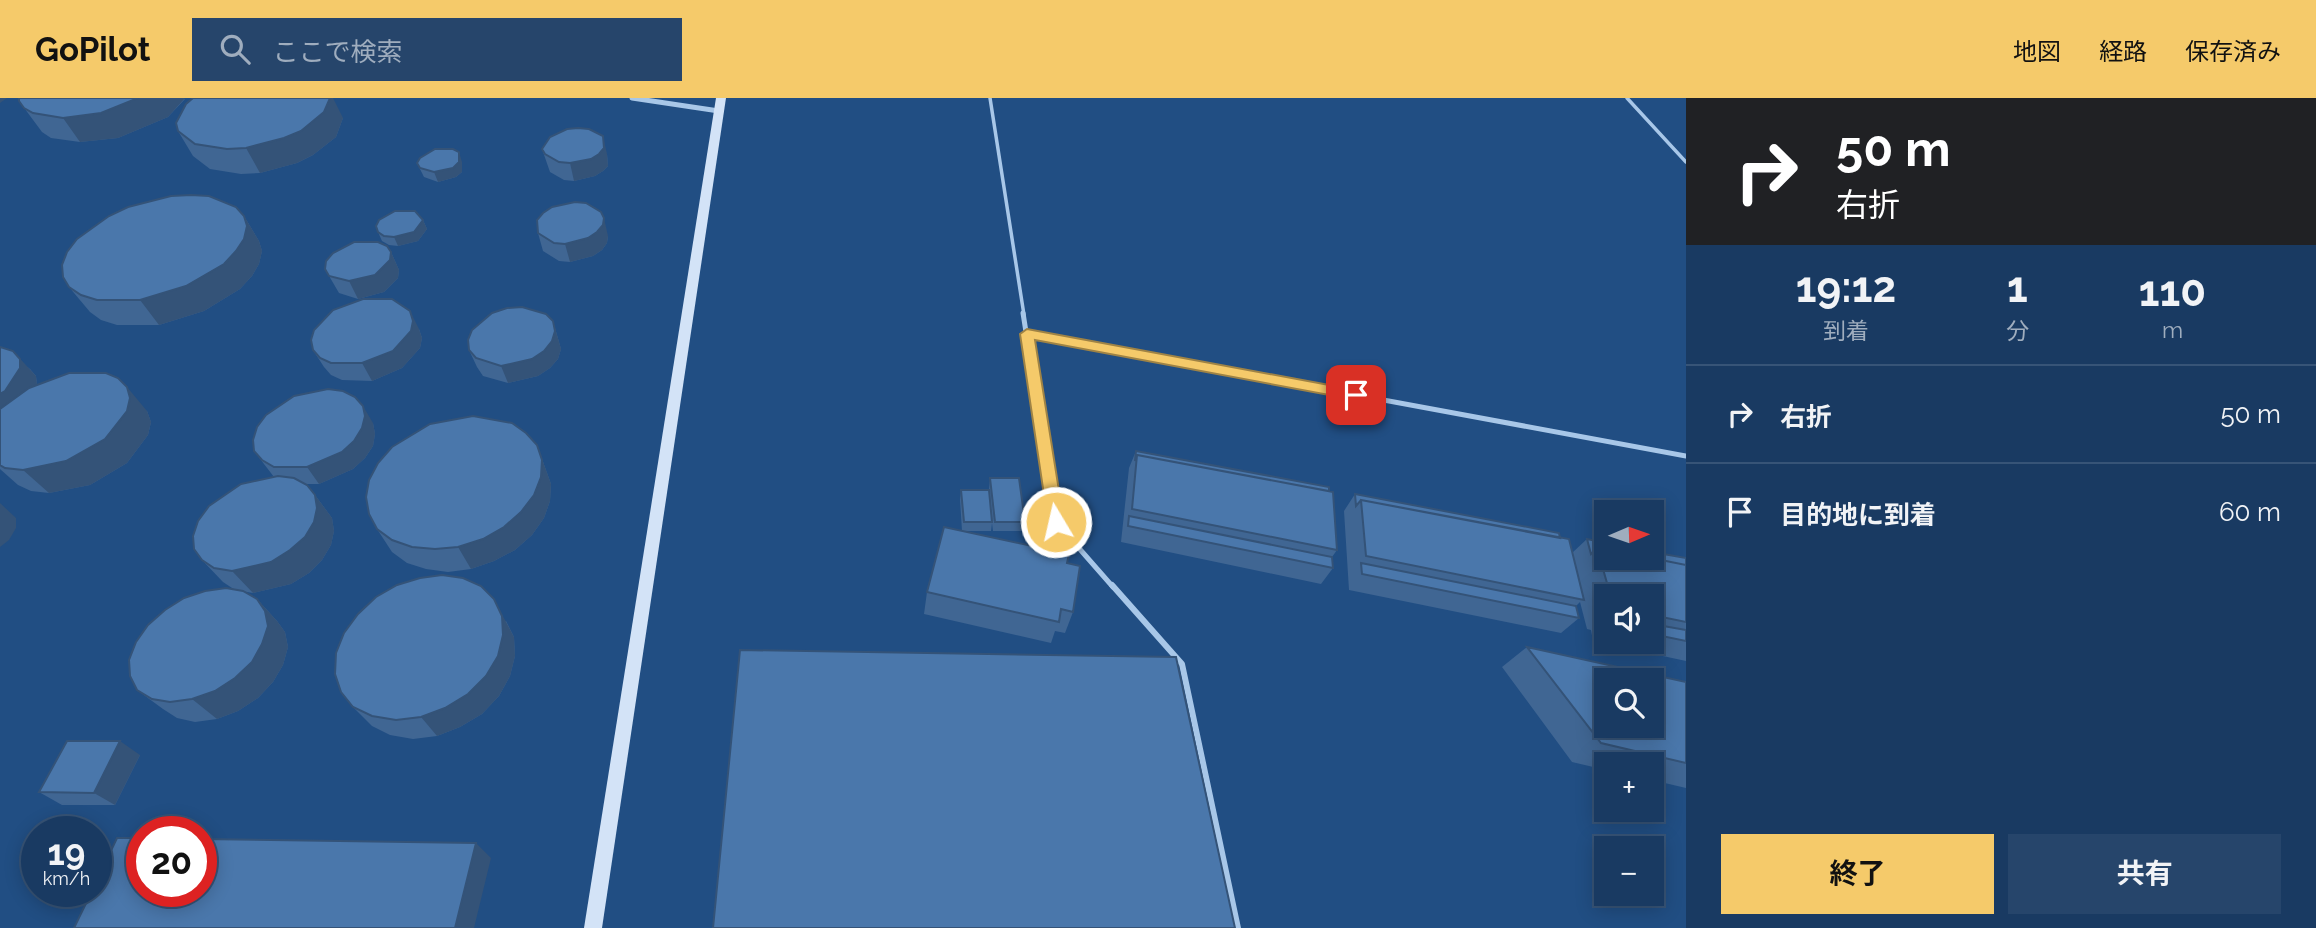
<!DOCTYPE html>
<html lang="ja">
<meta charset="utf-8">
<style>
body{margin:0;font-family:Raleway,"Noto Sans JP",sans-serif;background:#26456b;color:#f1f3f6;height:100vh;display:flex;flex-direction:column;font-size:26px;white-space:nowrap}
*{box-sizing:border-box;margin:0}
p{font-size:23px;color:#9fadbe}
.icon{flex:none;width:38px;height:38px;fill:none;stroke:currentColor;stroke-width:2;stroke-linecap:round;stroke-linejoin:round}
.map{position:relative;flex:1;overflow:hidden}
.drawer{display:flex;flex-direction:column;background:#193a62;width:630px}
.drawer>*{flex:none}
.hud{background:#202124;color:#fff;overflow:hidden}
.needle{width:46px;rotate:88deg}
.tools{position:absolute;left:1594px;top:402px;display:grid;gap:14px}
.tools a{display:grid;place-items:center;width:70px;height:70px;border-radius:0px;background:#193a62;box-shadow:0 4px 18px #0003,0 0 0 2px #375477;font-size:35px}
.speed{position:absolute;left:21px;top:718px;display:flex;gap:14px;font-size:35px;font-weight:700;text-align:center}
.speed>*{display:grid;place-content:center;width:91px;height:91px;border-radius:50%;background:#193a62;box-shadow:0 4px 18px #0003,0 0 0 2px #375477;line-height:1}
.speed small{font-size:18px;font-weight:400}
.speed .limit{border:10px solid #d22;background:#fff;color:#111}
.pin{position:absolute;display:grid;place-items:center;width:60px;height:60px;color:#fff;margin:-30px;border-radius:14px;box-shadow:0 4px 10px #0006}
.me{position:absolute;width:77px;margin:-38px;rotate:351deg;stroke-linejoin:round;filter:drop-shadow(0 0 5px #0008)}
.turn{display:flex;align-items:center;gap:24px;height:147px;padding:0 35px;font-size:32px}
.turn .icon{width:91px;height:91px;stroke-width:2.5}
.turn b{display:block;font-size:49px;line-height:60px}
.eta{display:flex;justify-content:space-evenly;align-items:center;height:119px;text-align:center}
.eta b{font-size:42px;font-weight:700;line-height:49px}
.cta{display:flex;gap:14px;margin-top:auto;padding:14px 35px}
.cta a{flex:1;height:80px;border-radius:0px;background:#f5ca6a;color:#111;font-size:28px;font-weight:700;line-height:80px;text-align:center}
.cta a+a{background:#26456b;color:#f1f3f6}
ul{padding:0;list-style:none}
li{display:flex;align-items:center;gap:21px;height:98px;padding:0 35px;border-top:2px solid #375477}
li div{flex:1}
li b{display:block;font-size:26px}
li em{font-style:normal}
header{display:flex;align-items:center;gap:42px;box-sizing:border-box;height:98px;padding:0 35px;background:#f5ca6a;color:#111}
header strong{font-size:33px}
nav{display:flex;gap:38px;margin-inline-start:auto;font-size:24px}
.search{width:490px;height:63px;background:#26456b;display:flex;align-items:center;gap:18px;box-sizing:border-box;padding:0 24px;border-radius:0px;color:#9fadbe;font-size:26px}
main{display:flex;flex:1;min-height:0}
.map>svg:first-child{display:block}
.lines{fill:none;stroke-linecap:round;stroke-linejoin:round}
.lane-far2{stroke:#a8c7e8;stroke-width:3.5}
.lane-far1{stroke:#a8c7e8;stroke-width:5}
.lane{stroke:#a8c7e8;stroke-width:6}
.street{stroke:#a8c7e8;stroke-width:5}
.secondary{fill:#d3e3f7;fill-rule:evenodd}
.wall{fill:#406693;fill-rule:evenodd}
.shaded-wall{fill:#345378}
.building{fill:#4a77ab;stroke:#345378;stroke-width:2;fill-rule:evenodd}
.route{fill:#f5ca6a;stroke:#9f8345;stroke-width:2}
</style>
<header>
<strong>GoPilot</strong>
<div class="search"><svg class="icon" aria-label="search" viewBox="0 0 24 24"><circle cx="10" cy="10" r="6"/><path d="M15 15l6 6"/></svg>ここで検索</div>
<nav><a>地図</a><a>経路</a><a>保存済み</a></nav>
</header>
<main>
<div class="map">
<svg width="1686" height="830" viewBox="0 0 1686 830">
<rect width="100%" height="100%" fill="#214e83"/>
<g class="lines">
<!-- lane-far2 -->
<path class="lane-far2" d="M 990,0 L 1024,217
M 1627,0 L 1686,64"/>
<!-- lane-far1 -->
<path class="lane-far1" d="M 1023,215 L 1056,424 L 1113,489
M 1027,236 L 1686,358"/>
<!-- lane -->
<path class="lane" d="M 1112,487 L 1182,566 L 1238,830"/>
<!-- street -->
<path class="street" d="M 632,0 L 719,13"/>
<!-- secondary -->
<path class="secondary" d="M 716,0 L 726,0 L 602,830 L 584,830 Z"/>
</g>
<!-- wall -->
<path class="wall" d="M 185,1 L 168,19 L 118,40 L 80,44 L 51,40 L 42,34 L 19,3 Z
M 343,20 L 336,39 L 313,57 L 297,65 L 260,75 L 241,76 L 210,71 L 193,58 L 178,33 Z
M 542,51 L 607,56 L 608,68 L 603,73 L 595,78 L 574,83 L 564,82 L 550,74 Z
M 462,64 L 462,74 L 456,79 L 438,84 L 424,79 L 417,65 Z
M 244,118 L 259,143 L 262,153 L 259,166 L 252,178 L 240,191 L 204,213 L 159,227 L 117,227 L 101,222 L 90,214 L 69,189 Z
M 423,122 L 427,131 L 418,143 L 398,148 L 389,147 L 382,143 L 378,134 Z
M 538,135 L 608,138 L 607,145 L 602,152 L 593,158 L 570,164 L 559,163 L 543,153 Z
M 391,154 L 399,172 L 398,180 L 384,194 L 358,201 L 339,195 L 325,171 Z
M 553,223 L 561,251 L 558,261 L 550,270 L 538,278 L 508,285 L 483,278 L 477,269 L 469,252 Z
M 419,231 L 422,240 L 420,250 L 402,270 L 372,283 L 342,282 L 331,277 L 324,269 L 313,252 Z
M 0,249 L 30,271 L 36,278 L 37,287 L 147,313 L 151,324 L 148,337 L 127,365 L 90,387 L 49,395 L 31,393 L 18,387 L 0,371 Z
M 373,325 L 375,336 L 373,348 L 365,360 L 353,371 L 319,386 L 305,386 L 315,397 L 332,420 L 334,433 L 331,447 L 322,462 L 309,475 L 291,486 L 253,495 L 235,492 L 223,484 L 202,462 L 274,379 L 254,353 Z
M 537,347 L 551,386 L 550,403 L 544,420 L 532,437 L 515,452 L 494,463 L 471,471 L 448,474 L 426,471 L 407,465 L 392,454 L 377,431 Z
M 1136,353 L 1337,452 L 1332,459 L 1333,470 L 1321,486 L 1121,444 L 1129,370 Z
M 990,380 L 1025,424 L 1023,433 L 993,433 L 992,425 L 991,433 L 962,433 L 960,401 L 961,392 L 989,392 Z
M 1355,396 L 1560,440 L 1572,455 L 1587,441 L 1686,460 L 1686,563 L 1593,543 L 1591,532 L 1587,531 L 1580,504 L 1576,508 L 1579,520 L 1561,535 L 1349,492 L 1344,413 ZM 1606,499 L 1652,499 L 1652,544 L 1606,544 Z
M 1067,465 L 1073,514 L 1065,535 L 1055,533 L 1051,545 L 924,516 L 927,494 Z
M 257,501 L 277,523 L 285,534 L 288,549 L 283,567 L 273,584 L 258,600 L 238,613 L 217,621 L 195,624 L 177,620 L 163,611 L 137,592 Z
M 506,523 L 514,539 L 515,558 L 510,578 L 499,598 L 482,616 L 460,629 L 437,638 L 413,641 L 390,637 L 372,628 L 353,609 Z
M 1527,549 L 1686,584 L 1686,690 L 1652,682 L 1652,667 L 1606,667 L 1606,672 L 1572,664 L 1502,569 Z
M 140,657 L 115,707 L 62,707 L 39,694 Z"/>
<!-- shaded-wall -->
<path class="shaded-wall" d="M 0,0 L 7,0 L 0,5 Z
M 138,0 L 185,0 L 168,19 L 118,40 L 80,44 L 63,20 Z
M 330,0 L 333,0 L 343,20 L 336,39 L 313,57 L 297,65 L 260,75 L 246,50 Z
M 603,38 L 607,56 L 608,68 L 603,73 L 595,78 L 574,83 L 570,65 Z
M 459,54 L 462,64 L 462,74 L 456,79 L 438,84 L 434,74 Z
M 244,118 L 259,143 L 262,153 L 259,166 L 252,178 L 240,191 L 204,213 L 159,227 L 140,202 Z
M 604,120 L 608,138 L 607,145 L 602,152 L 593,158 L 570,164 L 565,146 Z
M 423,122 L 427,131 L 418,143 L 398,148 L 394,139 Z
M 391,154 L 399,172 L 398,180 L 384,194 L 358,201 L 349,183 Z
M 410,213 L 419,231 L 422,240 L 420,250 L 402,270 L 372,283 L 362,265 Z
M 553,223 L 561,251 L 558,261 L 550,270 L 538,278 L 508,285 L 501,268 Z
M 13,253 L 36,278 L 37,287 L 0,324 L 0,296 Z
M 127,289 L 147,313 L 151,324 L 148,337 L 127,365 L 90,387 L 49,395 L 23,372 Z
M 363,308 L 373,325 L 375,336 L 373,348 L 365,360 L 353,371 L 319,386 L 307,369 Z
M 537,347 L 551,386 L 550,403 L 544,420 L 532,437 L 515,452 L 494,463 L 471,471 L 458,449 Z
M 315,397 L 332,420 L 334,433 L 331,447 L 322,462 L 309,475 L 291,486 L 253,495 L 232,473 Z
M 0,405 L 16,420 L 16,430 L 9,442 L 0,449 Z
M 257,501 L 277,523 L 285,534 L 288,549 L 283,567 L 273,584 L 258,600 L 238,613 L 217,621 L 192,601 Z
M 494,501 L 514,539 L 515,558 L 510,578 L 499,598 L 482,616 L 460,629 L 437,638 L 421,619 Z
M 120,643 L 140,657 L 115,707 L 94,695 Z
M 476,745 L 491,760 L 474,830 L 455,830 Z"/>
<!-- building -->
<path class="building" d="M 19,0 L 138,0 L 101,15 L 63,20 L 33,15 L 24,10 L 19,3 Z
M 193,0 L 330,0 L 324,14 L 301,33 L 284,40 L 246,50 L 227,51 L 195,46 L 178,33 L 176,25 L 186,6 Z
M 578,30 L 589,31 L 603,38 L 604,50 L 599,56 L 591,61 L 570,65 L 559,64 L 545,56 L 542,51 L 550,39 L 567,31 Z
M 435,51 L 453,51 L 459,54 L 459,64 L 453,70 L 434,74 L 420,70 L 417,65 L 420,60 Z
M 191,97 L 209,98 L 236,109 L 244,118 L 247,128 L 244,141 L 236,153 L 224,166 L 186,188 L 140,202 L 97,202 L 81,197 L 69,189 L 63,179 L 62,167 L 67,154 L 77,141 L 109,118 L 128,109 L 171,98 Z
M 575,104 L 586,105 L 601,114 L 604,120 L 603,127 L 597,134 L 588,140 L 565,146 L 554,145 L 538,135 L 537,122 L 543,115 L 552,109 Z
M 395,113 L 415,113 L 423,122 L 414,134 L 394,139 L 384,138 L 378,134 L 376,128 L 379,122 Z
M 354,144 L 378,144 L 387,148 L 391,154 L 390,162 L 375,177 L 349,183 L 329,178 L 325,171 L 326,163 L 333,155 Z
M 363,201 L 392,201 L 410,213 L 413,223 L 411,233 L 393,253 L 362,265 L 331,265 L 320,260 L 313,252 L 311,242 L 314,232 L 333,212 Z
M 522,209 L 546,216 L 553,223 L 555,233 L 552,243 L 544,253 L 532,261 L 501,268 L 476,260 L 469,252 L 468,242 L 472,232 L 492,215 L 507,210 Z
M 0,249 L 13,253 L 20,261 L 20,270 L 5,293 L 0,296 Z
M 69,275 L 106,275 L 118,280 L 127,289 L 130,300 L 127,313 L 105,341 L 66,363 L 23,372 L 5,370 L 0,367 L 0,311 L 29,290 Z
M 328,291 L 343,293 L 355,299 L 363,308 L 365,318 L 362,330 L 354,343 L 342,354 L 307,369 L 274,369 L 262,362 L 254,353 L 253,342 L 257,329 L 266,317 L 294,298 Z
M 473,318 L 512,325 L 526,335 L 537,347 L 542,362 L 541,379 L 534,397 L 521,414 L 504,429 L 483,441 L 458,449 L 435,451 L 412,449 L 392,442 L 377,431 L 369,416 L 366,399 L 369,382 L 378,365 L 392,349 L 430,326 Z
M 1136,353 L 1329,389 L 1329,393 L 1137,357 L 1135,363 Z
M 1137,357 L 1333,394 L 1337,452 L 1132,411 Z
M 278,378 L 294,380 L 307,387 L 315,397 L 317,410 L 314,424 L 305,439 L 290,452 L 271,464 L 232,473 L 214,470 L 202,462 L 194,451 L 193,438 L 198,423 L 209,408 L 241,386 Z
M 990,380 L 1019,380 L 1025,424 L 995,424 Z
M 961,392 L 989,392 L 992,424 L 964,424 Z
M 1355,396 L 1559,435 L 1560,440 L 1361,402 L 1356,408 Z
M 1361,402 L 1569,441 L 1584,502 L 1366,458 Z
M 1129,418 L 1332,459 L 1333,470 L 1128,428 Z
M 944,429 L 1069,456 L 1067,465 L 1080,468 L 1073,514 L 1061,511 L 1059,524 L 927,494 Z
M 1587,441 L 1606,445 L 1606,452 L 1597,450 L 1591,456 Z
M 1597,450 L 1606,452 L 1606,460 L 1651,460 L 1686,467 L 1686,524 L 1652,517 L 1652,499 L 1611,499 Z
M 1652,454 L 1686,460 L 1686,467 L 1651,460 Z
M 1361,465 L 1576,508 L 1579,520 L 1362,476 Z
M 442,477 L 463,480 L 481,488 L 494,501 L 502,518 L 503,537 L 498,558 L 486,578 L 468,596 L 445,610 L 421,619 L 396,622 L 372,618 L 353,609 L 341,594 L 335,576 L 336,555 L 344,535 L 358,516 L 376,499 L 397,487 L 420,480 Z
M 226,490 L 243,493 L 257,501 L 265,513 L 268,528 L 262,546 L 252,564 L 235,580 L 215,593 L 192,601 L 170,604 L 152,601 L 137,592 L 130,578 L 129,562 L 136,544 L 148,527 L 165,512 L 184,500 L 205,493 Z
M 1652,526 L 1686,532 L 1686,543 L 1652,536 Z
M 1527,549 L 1686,584 L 1686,665 L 1601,645 ZM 1606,583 L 1652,583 L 1652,628 L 1606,628 Z
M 740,552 L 1176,559 L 1235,830 L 713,830 Z
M 67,643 L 120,643 L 94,695 L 39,694 Z
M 117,740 L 142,740 L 142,793 L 201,793 L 201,741 L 476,745 L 455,830 L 74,830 L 92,793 L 96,793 L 96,784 Z"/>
<!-- route -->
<path class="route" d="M 1027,231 L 1356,292 L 1364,297 L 1356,302 L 1035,242 L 1064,424 L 1056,430 L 1048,424 L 1020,236 Z"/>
</svg>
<div class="tools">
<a><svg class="needle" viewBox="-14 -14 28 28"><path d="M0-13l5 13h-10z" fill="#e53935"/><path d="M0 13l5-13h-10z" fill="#9fadbe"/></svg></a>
<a><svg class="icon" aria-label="sound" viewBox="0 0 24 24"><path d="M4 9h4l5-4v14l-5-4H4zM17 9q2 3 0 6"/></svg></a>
<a><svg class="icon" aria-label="search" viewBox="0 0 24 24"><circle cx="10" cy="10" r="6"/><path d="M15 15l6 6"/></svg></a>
<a>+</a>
<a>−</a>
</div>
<div class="speed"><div>19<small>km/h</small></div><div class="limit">20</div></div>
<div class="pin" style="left:1356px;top:297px;background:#d93025"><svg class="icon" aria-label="arrive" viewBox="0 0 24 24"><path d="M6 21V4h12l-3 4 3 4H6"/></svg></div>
<svg class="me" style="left:1056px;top:424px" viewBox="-20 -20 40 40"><circle r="17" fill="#f5ca6a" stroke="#fff" stroke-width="3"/><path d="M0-11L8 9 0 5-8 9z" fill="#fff"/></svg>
</div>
<section class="drawer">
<div class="hud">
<div class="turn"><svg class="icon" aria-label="right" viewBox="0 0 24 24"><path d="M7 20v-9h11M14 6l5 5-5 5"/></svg><div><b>50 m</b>右折</div></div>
</div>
<div class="eta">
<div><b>19:12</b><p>到着</p></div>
<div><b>1</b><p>分</p></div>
<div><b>110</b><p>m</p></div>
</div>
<ul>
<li><svg class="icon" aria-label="right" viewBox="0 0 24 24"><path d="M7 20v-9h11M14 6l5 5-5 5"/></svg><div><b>右折</b></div><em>50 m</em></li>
<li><svg class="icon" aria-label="arrive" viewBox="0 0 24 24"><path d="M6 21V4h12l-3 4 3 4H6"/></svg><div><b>目的地に到着</b></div><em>60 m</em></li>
</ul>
<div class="cta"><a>終了</a><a>共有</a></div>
</section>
</main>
